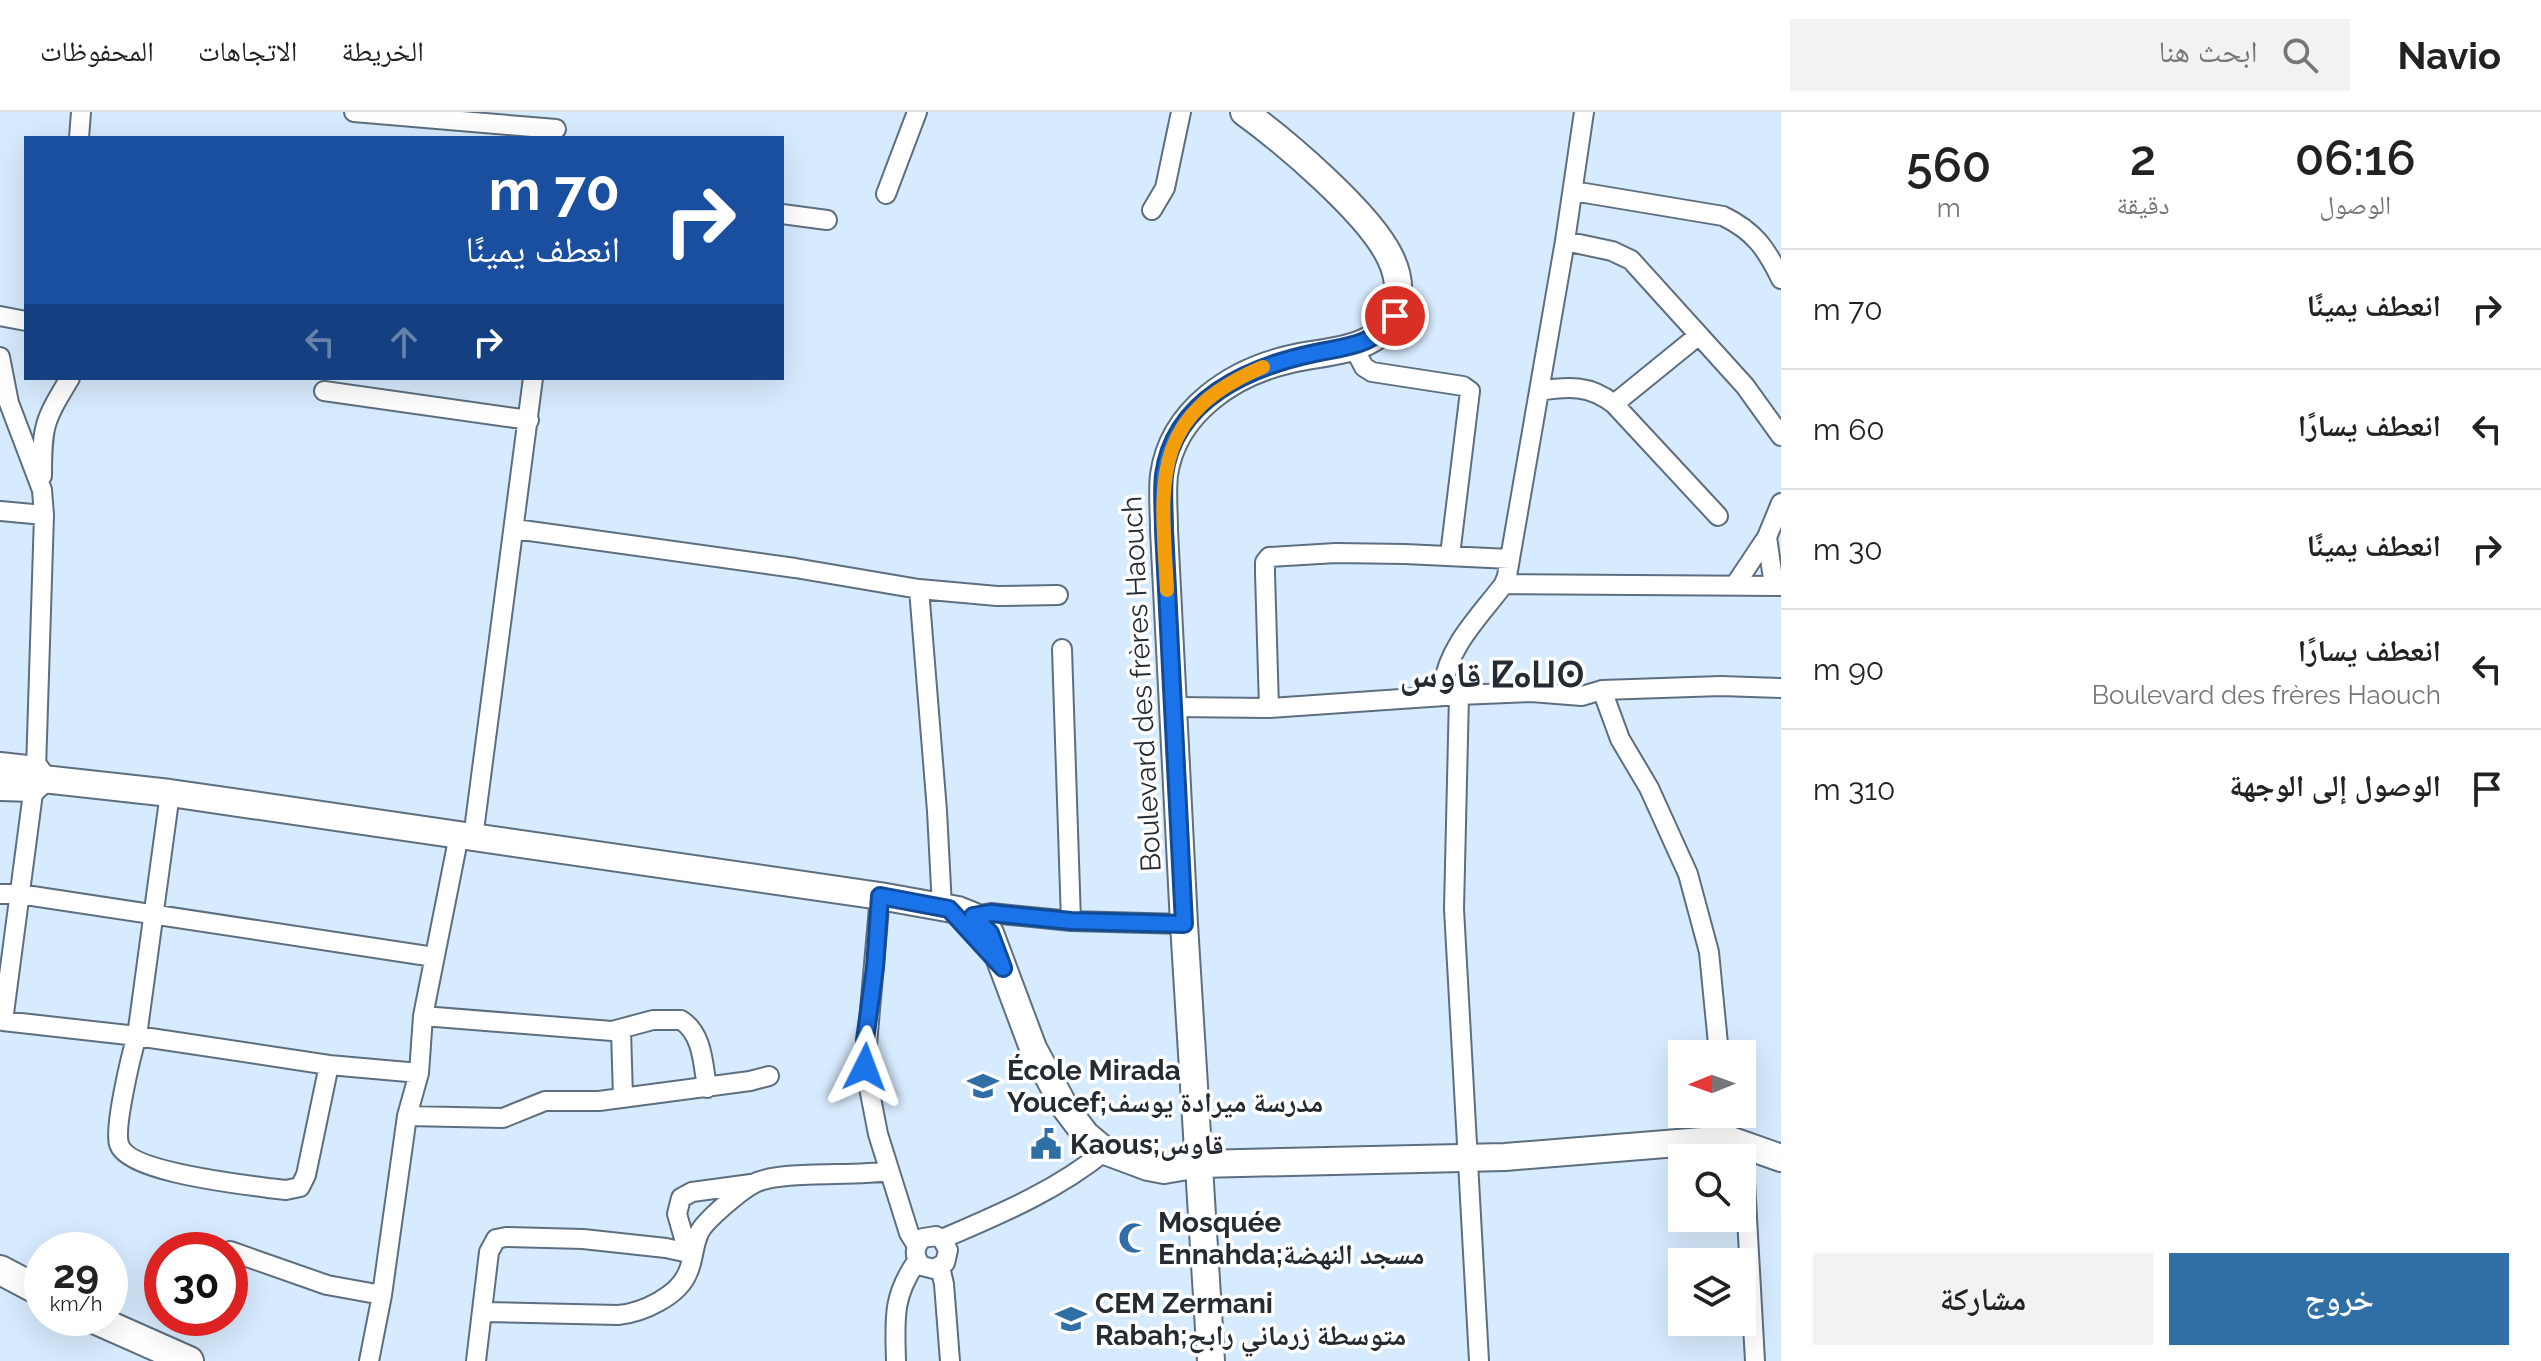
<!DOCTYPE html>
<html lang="ar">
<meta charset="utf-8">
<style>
body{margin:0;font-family:Raleway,"Noto Naskh Arabic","Noto Sans Tifinagh",sans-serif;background:#f2f2f2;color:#222;direction:rtl;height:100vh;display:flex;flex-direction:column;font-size:30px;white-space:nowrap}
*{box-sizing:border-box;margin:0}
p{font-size:26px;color:#767676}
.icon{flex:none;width:44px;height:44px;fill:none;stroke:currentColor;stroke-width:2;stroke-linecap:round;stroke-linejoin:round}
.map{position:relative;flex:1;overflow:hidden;direction:ltr}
.side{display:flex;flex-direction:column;background:#fff;width:760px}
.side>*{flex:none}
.guide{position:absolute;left:24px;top:24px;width:760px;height:244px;border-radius:0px;box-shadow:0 8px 32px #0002;direction:rtl;background:#1a4fa0;color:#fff;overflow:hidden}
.needle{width:52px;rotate:269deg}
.controls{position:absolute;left:1668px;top:928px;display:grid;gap:16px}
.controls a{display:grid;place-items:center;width:88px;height:88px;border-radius:0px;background:#fff;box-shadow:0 8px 32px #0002;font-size:40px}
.speed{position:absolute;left:24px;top:1120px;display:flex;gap:16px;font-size:40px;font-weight:700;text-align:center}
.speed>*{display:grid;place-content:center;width:104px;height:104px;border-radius:50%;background:#fff;box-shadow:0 8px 32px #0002;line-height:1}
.speed small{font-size:20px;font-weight:400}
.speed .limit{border:12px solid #d22;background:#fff;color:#111}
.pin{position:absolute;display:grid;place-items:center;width:68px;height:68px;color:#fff;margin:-34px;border:4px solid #fff;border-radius:50%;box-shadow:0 2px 8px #0007}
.me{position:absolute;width:88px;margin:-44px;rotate:3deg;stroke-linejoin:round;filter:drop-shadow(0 0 6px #0008)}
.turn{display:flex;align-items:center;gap:28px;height:168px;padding:0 32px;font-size:36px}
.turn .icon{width:104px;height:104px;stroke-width:2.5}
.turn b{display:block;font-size:56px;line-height:68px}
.lanes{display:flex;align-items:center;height:76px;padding:0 32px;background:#0003;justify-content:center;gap:40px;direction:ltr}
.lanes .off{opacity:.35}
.eta{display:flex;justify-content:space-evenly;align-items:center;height:136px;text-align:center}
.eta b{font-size:48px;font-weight:600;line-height:56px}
.button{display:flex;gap:16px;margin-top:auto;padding:16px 32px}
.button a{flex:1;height:92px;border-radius:0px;background:#2f6fa5;color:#fff;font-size:32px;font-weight:600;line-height:92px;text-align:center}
.button a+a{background:#f2f2f2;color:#222}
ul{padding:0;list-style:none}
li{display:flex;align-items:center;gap:24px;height:120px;padding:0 32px;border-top:2px solid #e0e0e0}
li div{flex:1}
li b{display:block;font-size:30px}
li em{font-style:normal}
header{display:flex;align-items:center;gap:48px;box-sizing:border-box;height:112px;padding:0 40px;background:#fff;border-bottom:2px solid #e0e0e0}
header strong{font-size:38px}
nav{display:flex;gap:44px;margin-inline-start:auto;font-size:28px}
.search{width:560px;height:72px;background:#f2f2f2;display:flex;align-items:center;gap:20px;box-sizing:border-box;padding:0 28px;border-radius:0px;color:#767676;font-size:30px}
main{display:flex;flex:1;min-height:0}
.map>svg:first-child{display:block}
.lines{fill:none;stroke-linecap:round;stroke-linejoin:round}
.street-casing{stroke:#5d6e7e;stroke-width:22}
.secondary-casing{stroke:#5d6e7e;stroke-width:30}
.primary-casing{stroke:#5d6e7e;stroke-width:32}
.street{stroke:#fff;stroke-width:18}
.secondary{stroke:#fff;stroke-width:26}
.primary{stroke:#fff;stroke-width:28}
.route-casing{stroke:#114b97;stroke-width:20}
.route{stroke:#1a73e8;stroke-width:14}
.slow{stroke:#f59e0b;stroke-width:14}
.labels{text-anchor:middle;stroke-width:7;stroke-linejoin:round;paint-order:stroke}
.street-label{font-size:28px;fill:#242b32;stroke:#fff}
.poi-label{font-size:28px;font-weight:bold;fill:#242b32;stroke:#fff;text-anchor:start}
.district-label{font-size:36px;font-weight:bold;fill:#242b32;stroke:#fff}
</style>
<header>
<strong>Navio</strong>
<div class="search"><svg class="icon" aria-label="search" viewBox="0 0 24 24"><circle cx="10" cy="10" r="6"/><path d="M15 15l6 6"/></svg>ابحث هنا</div>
<nav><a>الخريطة</a><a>الاتجاهات</a><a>المحفوظات</a></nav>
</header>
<main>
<section class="side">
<div class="eta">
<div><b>06:16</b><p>الوصول</p></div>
<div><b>2</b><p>دقيقة</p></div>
<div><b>560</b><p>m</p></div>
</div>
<ul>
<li><svg class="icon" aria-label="right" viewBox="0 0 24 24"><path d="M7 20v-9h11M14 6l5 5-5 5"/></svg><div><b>انعطف يمينًا</b></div><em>70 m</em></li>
<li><svg class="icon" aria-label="left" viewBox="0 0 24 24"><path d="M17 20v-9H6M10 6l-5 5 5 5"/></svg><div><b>انعطف يسارًا</b></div><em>60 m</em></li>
<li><svg class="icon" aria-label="right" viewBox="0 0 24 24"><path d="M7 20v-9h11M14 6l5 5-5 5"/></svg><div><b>انعطف يمينًا</b></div><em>30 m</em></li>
<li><svg class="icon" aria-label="left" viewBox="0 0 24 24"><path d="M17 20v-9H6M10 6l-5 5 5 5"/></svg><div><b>انعطف يسارًا</b><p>Boulevard des frères Haouch</p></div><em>90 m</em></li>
<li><svg class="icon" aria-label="arrive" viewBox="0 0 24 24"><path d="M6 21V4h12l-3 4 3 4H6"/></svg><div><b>الوصول إلى الوجهة</b></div><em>310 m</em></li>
</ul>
<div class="button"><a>خروج</a><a>مشاركة</a></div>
</section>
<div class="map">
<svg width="1781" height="1249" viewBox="0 0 1781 1249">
<rect width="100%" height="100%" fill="#d7ebfe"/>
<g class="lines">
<defs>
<path id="street" d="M 354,0 L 556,17
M 79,26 L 81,0
M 1573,79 L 1723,104 C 1754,119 1766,136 1781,167
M 886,82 L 917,0
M 1152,98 L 1165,76 L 1181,0
M 782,102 L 827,108
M 1565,129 L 1612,139 L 1631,148 L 1745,274 L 1781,324
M 0,204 L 26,209
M 1353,234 L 1364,255 L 1372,260 L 1463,274 L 1470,279 L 1450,443
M 0,245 L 9,291 L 42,378 L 44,403 L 36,658 L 3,909 L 137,924 L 329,953 L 419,961
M 324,279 L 529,308
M 1539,279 C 1568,274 1590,273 1614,292 L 1699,223
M 1614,292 L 1718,404
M 42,364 C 42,313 44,309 70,266
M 0,399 L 44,403
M 515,417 L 795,456 L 919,477 L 997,484 L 1058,483
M 1767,425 L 1774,474
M 1504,472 L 1781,474
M 1735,473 L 1767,425 L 1781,391
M 919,477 L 937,699 L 942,795
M 1062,537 L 1071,809
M 1602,578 L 1721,574 L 1781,576
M 1459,583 L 1454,797 L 1479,1249
M 1459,583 L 1443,574 C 1449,533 1480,504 1504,472 L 1507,464 L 1565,129 L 1584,0
M 1174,595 L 1269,596 L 1459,583 L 1531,580 L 1582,584 L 1602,578 L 1620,627 L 1649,676 L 1688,762 L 1709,840 L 1719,942
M 1269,596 L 1265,461 L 1265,450 L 1269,445 L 1336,441 L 1405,442 L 1510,447
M 170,681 L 137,924 C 131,943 114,1015 119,1032 C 127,1060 241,1072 268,1076 L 286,1078 L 300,1075 L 306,1063 L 329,953
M 473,726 L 533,266
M 0,782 L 19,782 L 434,845
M 880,784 L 865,955 L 878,1022 L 909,1121 L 917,1134
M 973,804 L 991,801 L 1071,809 L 1184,812
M 423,904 L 612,919 L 653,908 L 681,908 C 703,922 703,952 707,976
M 621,918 L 623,986
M 1725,1002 L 1727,1027
M 407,1004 L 503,1006 L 545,989 L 599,989 L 750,969 L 769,964
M 1743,1034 L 1755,1249
M 942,1127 L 948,1138 L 945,1151 L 934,1157 L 922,1154 C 913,1144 914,1135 923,1126 L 936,1124 L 942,1127 C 1000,1102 1056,1079 1105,1039
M 230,1139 L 327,1173 L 382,1183
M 688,1140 L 677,1102 L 681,1086 L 692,1080 L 751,1072
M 940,1155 L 944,1172 L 950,1249
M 483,1200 L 618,1203 C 642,1201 679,1184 688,1160 C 694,1147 693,1132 700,1119 C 707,1107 742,1077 755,1071 C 781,1058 855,1065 889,1059
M 369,1249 L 382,1183 L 407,1004 L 419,961 L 423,904 L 459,723
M 476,1249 L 489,1140 L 496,1127 L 506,1125 L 583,1127 L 666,1136 L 693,1142
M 896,1249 C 895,1207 892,1185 917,1149"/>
<path id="secondary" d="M 0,654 L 36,658 L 43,667 L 170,681 L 459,723 L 880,784 L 958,798 L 973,804 L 990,821 L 1033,936 L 1064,994 L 1086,1023 L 1105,1039 L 1148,1055 L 1164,1058 L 1199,1052 L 1505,1045 L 1727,1027 L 1781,1046
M 0,675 L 33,676 L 43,667
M 1211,1249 L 1184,812 L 1164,418 C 1164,400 1162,381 1164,363 C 1173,299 1233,260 1291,247 C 1316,241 1351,240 1373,226 C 1401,209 1404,173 1390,145 C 1369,101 1284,29 1244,0"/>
<path id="primary" d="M 0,1158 L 42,1180
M 92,1206 L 189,1249"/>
</defs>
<!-- street casing -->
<use href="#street" class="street-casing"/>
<!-- secondary casing -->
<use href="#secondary" class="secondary-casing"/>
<!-- primary casing -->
<use href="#primary" class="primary-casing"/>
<!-- street -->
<use href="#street" class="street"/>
<!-- secondary -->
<use href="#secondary" class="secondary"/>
<!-- primary -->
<use href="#primary" class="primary"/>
</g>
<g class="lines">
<defs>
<path id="route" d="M 865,955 L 865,928 L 875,855 L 880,784 L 949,797 L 1003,856 L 990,821 L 973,804 L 991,801 L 1071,809 L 1184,812 L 1164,418 C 1164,400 1162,381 1164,363 C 1174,287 1249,255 1315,241 C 1349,234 1373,234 1395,204"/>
</defs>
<!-- route casing -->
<use href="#route" class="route-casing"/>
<!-- route -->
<use href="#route" class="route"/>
<!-- slow -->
<path class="slow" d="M 1167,478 C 1161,371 1148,304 1263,255"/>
</g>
<!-- icons -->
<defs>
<symbol id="school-bare" viewBox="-9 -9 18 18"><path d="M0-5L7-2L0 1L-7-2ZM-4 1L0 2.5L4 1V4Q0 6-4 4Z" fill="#2f6fa5" stroke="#fff" stroke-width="2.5" paint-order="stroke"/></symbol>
<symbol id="civic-bare" viewBox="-9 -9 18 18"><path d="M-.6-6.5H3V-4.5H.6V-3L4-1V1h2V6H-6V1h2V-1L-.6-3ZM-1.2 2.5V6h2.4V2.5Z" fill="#2f6fa5" stroke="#fff" stroke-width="2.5" paint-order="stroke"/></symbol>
<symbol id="mosque-bare" viewBox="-9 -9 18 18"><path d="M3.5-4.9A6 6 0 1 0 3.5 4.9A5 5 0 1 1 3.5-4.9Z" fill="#2f6fa5" stroke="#fff" stroke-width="2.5" paint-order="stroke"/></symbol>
</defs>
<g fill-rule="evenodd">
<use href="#school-bare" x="961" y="952" width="44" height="44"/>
<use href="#civic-bare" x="1024" y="1010" width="44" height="44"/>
<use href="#mosque-bare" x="1112" y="1104" width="44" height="44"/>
<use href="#school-bare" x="1049" y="1185" width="44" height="44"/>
</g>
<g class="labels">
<!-- street labels -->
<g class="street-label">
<text transform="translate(1141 572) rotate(-93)" y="10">Boulevard des frères Haouch</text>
</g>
<!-- poi labels -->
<g class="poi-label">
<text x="1007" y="968">École Mirada<tspan x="1007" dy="32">Youcef;مدرسة ميرادة يوسف</tspan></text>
<text x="1070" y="1042">Kaous;قاوس</text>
<text x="1158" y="1120">Mosquée<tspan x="1158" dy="32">Ennahda;مسجد النهضة</tspan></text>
<text x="1095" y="1201">CEM Zermani<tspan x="1095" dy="32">Rabah;متوسطة زرماني رابح</tspan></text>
</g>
<!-- district labels -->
<g class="district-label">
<text x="1492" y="575">قاوس ⵇⴰⵡⵙ</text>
</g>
</g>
</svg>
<div class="controls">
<a><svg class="needle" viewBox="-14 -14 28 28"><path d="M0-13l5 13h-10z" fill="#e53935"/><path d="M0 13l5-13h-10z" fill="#767676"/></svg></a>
<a><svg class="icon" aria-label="search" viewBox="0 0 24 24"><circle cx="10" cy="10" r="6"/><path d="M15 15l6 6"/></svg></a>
<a><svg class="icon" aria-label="layers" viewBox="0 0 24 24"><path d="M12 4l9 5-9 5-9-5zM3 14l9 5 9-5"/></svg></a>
</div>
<div class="speed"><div>29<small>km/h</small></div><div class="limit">30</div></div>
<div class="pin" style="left:1395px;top:204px;background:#d93025"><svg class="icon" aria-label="arrive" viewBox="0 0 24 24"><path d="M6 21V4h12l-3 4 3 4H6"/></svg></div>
<svg class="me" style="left:865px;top:955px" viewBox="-20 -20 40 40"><path d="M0-17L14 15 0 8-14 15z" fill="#1a73e8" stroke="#fff" stroke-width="4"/></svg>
<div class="guide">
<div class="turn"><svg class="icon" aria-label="right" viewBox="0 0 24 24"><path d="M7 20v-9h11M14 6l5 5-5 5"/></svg><div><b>70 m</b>انعطف يمينًا</div></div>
<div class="lanes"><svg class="icon off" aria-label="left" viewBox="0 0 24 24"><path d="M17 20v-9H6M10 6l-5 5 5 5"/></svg><svg class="icon off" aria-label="ahead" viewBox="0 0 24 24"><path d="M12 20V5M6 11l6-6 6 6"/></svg><svg class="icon" aria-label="right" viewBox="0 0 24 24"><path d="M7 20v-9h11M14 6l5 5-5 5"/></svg></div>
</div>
</div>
</main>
